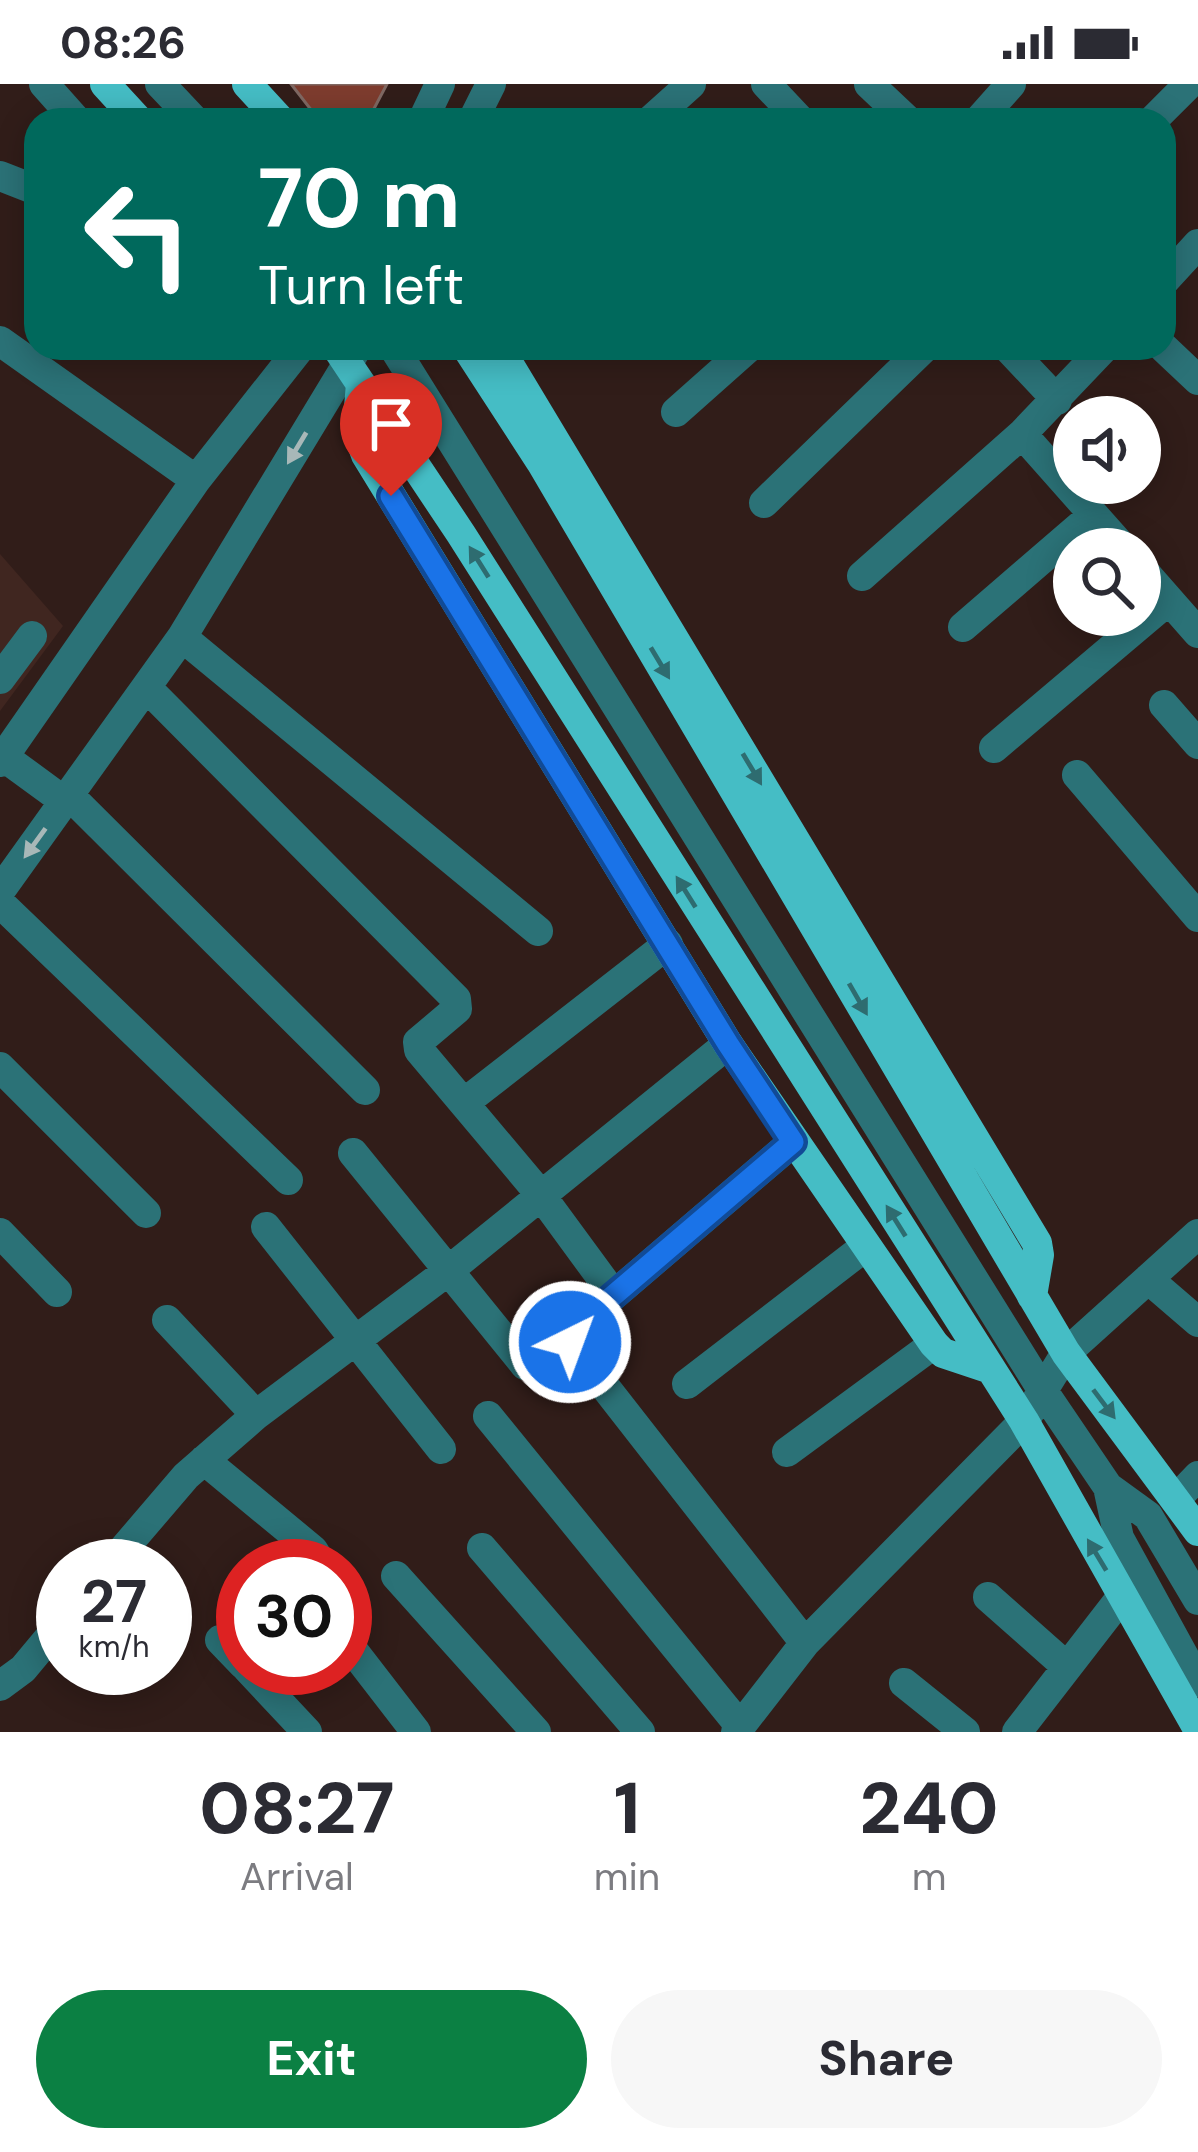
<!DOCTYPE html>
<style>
body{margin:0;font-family:"DM Sans",sans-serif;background:#f7f7f7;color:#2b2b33;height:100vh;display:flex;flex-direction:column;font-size:45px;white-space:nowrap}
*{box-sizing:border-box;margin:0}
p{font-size:39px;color:#7c7c81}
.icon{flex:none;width:66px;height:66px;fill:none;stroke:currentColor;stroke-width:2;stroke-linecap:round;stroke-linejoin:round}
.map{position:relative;height:1648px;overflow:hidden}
.details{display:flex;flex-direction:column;background:#fff;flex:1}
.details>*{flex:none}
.guide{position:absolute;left:24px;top:24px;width:1152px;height:252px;border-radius:36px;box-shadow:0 6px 30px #0003;background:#00695c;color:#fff;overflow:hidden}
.controls{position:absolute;left:1053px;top:312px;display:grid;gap:24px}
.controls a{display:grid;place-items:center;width:108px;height:108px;border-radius:50%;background:#fff;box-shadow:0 6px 30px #0003;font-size:60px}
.speed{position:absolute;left:36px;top:1455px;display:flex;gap:24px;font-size:60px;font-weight:700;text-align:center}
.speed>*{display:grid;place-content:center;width:156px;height:156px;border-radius:50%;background:#fff;box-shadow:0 6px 30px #0003;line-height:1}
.speed small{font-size:30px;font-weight:400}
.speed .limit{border:18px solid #d22;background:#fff;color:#111}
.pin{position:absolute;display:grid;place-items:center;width:102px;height:102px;color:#fff;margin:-123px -51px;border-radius:50% 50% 50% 0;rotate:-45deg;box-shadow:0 0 12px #0007}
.pin .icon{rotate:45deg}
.me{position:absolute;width:132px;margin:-66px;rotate:42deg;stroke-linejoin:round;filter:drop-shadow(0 0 9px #0008)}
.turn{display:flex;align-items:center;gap:42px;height:252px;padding:0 36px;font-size:54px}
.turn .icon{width:156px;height:156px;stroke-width:2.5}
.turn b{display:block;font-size:84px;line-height:102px}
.eta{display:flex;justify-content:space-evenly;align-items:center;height:204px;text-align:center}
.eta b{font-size:72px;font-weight:800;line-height:84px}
.button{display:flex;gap:24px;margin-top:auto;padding:24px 36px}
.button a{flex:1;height:138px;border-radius:72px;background:#0b8043;color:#fff;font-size:48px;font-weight:800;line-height:138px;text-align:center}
.button a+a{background:#f7f7f7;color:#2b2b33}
.status{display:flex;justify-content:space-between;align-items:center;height:84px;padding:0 60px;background:#fff;direction:ltr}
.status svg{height:33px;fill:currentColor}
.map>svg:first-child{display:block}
.built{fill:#402620}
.building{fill:#7e3c2e;stroke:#806963;stroke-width:3}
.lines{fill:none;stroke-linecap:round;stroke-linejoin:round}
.minor{stroke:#2b7277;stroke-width:30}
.major{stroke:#45bdc5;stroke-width:30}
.oneway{fill:#a8b8b8}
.oneway2{fill:#2e6c70}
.route-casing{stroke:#114b97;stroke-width:30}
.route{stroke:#1a73e8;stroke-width:21}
</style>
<div class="status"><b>08:26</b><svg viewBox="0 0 49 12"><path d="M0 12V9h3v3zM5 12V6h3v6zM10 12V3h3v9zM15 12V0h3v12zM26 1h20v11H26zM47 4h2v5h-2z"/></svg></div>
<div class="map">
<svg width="1198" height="1648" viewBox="0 0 1198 1648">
<rect width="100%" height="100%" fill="#311d19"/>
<!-- built -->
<path class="built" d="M 0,470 L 63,542 L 0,627 Z"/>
<!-- building -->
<path class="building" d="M 291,0 L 387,0 L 368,36 L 319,36 Z"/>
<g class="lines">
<!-- minor -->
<path class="minor" d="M 44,0 L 76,36
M 160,0 L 194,36
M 766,0 L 800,36
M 869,0 L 907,36
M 423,36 L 440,0
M 473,36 L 491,0
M 651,36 L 691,0
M 979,36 L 1011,0
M 1153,36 L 1189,0
M 0,92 L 36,106
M 1164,197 L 1198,160
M 0,257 L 196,396
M 394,264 L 1043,1307 L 1108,1403 L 1148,1432 L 1198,1516
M 1008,264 L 1057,316
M 1164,264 L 1198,296
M 676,328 L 748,264
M 1022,350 L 1124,465
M 764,419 L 924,264
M 1140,483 L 1198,549
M 862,492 L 1022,350 L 1104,264
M 963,543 L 1093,431
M 182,553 L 538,847
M 0,595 L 32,552
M 147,604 L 456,915 L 457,925 L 418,958 L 419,966 L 540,1110 L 614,1211
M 1164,621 L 1198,660
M 994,664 L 1169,516
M 4,673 L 64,717
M 0,678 L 196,396 L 300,264
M 1077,691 L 1198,833
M 69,711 L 365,1006
M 0,807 L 182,553 L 357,264
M 0,819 L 288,1096
M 0,983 L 146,1129
M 464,1019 L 668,860
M 793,1058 L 573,1246 L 570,1258 L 805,1559
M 353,1069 L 525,1281
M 266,1143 L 441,1365
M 0,1149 L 57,1208
M 1148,1195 L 1198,1238
M 167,1236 L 256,1331
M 687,1300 L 866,1162
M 488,1332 L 740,1642
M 787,1368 L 934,1260
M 204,1376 L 313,1466 L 323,1482
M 1108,1403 L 1119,1454 L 1198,1598
M 1176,1415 L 1198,1392
M 482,1464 L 640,1648
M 109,1482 L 186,1392 L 256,1331 L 448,1187 L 728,960
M 396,1492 L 536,1648
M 988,1513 L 1067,1583
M 220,1556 L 243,1580
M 345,1556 L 416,1648
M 247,1584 L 307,1648
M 904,1599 L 965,1648
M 0,1602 L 23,1585 L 63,1537
M 736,1648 L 805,1559 L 1024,1337 L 1066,1269 L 1198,1150
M 1017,1648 L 1123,1511"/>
<!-- major -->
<path class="major" d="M 105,0 L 138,36
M 247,0 L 280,36
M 337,264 L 461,450 L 1024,1337 L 1198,1645
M 467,264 L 541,378 L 1066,1269 L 1198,1447
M 493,264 L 505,274 L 1037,1159 L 1039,1171 L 1032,1212
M 361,300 L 357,346 L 366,371 L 728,960 L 934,1260 L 943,1269 L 988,1284"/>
</g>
<!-- one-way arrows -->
<defs><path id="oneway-solid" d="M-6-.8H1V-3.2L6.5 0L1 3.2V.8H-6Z" transform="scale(3)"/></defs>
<g class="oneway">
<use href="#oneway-solid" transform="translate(297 364) rotate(121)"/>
<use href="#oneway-solid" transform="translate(35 759) rotate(126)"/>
</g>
<g class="oneway2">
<use href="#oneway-solid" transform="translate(479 478) rotate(-122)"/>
<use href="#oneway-solid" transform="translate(660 579) rotate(59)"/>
<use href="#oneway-solid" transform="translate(752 685) rotate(59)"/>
<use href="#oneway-solid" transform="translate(686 808) rotate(-122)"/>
<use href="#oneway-solid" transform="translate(858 915) rotate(60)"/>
<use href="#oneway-solid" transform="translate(896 1137) rotate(-122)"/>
<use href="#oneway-solid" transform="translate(1104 1320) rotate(53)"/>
<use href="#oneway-solid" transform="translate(1097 1471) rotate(-121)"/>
</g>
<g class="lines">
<defs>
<path id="route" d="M 391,412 L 728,960 L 793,1058 L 573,1246 L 570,1258"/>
</defs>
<!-- route casing -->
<use href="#route" class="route-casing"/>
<!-- route -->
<use href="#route" class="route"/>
</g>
</svg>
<div class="controls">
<a><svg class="icon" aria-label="sound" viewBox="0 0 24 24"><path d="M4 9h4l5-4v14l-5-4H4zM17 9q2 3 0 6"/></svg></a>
<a><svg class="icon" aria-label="search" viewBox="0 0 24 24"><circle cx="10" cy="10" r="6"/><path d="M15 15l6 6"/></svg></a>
</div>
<div class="speed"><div>27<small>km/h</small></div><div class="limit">30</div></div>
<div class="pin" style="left:391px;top:412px;background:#d93025"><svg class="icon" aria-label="arrive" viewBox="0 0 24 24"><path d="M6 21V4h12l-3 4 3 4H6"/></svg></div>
<svg class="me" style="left:570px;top:1258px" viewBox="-20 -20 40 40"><circle r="17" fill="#1a73e8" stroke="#fff" stroke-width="3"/><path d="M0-11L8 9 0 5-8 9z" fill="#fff"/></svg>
<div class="guide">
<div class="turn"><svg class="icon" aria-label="left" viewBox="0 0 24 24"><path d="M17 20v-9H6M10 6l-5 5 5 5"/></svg><div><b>70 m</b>Turn left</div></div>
</div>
</div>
<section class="details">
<div class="eta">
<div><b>08:27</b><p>Arrival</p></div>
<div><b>1</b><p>min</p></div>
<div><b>240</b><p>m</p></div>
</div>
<div class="button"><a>Exit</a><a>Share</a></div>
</section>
